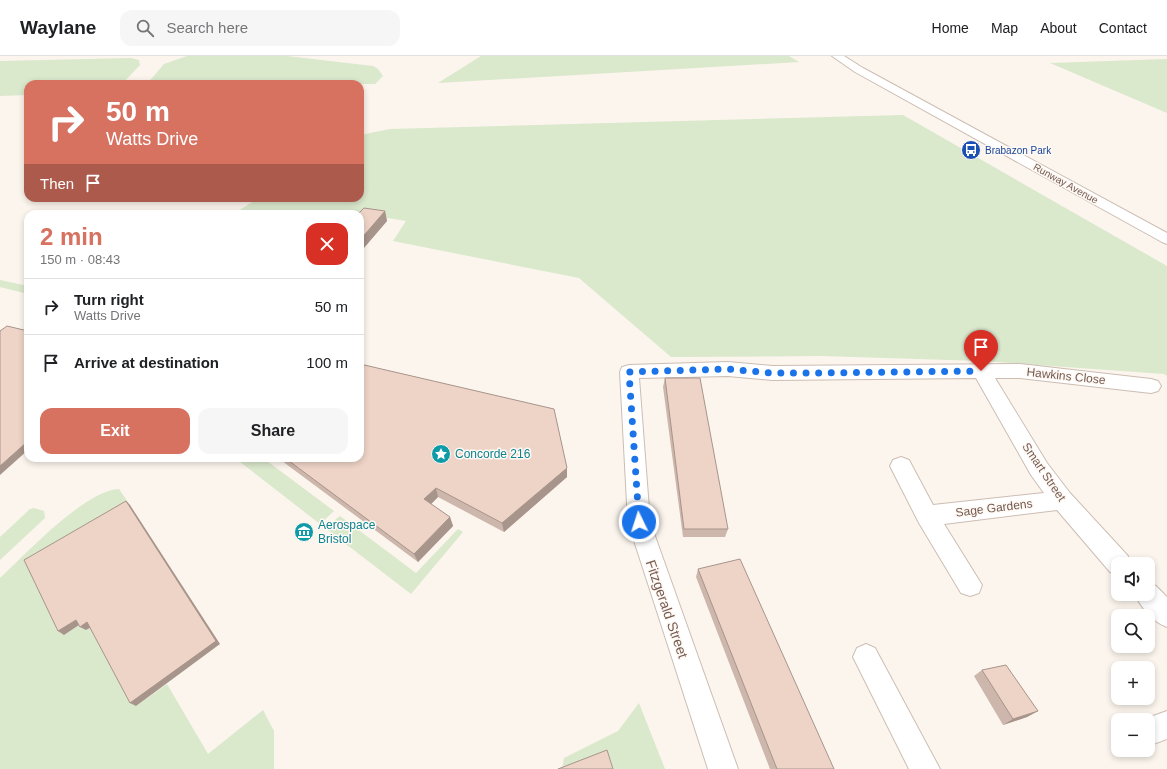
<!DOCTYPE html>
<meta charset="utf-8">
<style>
body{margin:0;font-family:Helvetica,sans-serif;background:#f6f6f6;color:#202124;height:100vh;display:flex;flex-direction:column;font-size:15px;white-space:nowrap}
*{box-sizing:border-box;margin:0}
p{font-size:13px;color:#757577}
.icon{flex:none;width:22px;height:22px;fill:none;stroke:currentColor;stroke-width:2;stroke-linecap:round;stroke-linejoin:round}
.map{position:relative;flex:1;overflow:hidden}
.panel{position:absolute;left:24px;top:154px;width:340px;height:252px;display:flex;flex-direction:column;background:#fff;border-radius:12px;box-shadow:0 2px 6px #0003}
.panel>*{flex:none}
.guide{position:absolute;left:24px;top:24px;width:340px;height:122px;border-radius:12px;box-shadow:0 2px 6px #0003;background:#d77160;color:#fff;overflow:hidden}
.fabs{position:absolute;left:1111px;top:501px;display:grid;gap:8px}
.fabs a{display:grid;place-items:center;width:44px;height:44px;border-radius:8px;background:#fff;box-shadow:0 2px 6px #0003;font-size:20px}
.pin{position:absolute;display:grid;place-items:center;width:34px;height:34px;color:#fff;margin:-41px -17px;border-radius:50% 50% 50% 0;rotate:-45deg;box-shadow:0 0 4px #0007}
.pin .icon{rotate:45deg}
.me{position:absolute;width:44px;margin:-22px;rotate:356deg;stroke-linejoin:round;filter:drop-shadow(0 0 3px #0008)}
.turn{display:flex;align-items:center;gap:14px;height:84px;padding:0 16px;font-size:18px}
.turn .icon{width:52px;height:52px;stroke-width:2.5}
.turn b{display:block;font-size:28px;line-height:34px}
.then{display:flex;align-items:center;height:38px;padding:0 16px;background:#0003;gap:8px;font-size:15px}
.round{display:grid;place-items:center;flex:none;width:42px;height:42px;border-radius:12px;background:#f6f6f6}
.overview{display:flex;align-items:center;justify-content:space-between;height:68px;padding:0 16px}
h1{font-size:24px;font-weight:800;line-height:30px;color:#d77160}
.primary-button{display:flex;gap:8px;margin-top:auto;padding:8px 16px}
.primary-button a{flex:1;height:46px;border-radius:12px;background:#d77160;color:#fff;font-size:16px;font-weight:800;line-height:46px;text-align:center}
.primary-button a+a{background:#f6f6f6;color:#202124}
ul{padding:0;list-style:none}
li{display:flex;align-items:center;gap:12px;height:56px;padding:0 16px;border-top:1px solid #e0e0e0}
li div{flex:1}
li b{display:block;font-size:15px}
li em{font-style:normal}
header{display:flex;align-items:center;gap:24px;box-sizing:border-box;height:56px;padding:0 20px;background:#fff;border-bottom:1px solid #e0e0e0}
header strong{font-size:19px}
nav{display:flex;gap:22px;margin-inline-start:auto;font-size:14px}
.search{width:280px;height:36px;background:#f6f6f6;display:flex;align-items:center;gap:10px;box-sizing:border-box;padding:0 14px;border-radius:12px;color:#757577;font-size:15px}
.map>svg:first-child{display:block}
.green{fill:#dae8cc}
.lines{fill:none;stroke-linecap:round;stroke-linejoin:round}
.minor-casing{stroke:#cdbdb3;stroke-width:2}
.minor{fill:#fff;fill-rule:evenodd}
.wall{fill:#cdb6ab}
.shaded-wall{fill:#a7948b}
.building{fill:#eed4c7;stroke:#a7948b}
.route{stroke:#1a73e8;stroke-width:7;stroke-dasharray:0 12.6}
.labels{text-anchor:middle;stroke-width:3;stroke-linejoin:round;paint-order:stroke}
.far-transit-label{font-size:10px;fill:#164399;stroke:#fef9f4;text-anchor:start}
.far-street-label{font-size:10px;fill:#755b51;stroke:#fef9f4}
.street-label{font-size:12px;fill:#755b51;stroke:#fef9f4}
.culture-label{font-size:12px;fill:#0d838f;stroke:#fef9f4;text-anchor:start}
.near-street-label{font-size:14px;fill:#755b51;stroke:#fef9f4}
</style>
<header>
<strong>Waylane</strong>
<div class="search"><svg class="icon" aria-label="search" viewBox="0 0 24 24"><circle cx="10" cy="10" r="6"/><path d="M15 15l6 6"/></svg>Search here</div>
<nav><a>Home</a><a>Map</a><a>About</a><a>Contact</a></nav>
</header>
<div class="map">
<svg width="1167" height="713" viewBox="0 0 1167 713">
<rect width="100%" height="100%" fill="#fbf5ed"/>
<!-- green -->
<path class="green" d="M 187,0 L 287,0 L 373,10 L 378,13 L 383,20 L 375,28 L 147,28 L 164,8 Z
M 481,0 L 789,0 L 799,6 L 438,27 Z
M 131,2 L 139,4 L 140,9 L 122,28 L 28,28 L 28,39 L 0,40 L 0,5 Z
M 1167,3 L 1167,57 L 1050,7 Z
M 903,59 L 1167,210 L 1167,320 L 1164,318 L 982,305 L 821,300 L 671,301 L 579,222 L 393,185 L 406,165 L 345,155 L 341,158 L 233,158 L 259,142 L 360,142 L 360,79 L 390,73 Z
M 0,224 L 28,230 L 28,238 L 0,231 Z
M 235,402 L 263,402 L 334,455 L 320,468 Z
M 119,433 L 130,449 L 64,579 L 82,567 L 93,570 L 136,650 L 167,628 L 208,698 L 263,654 L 274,675 L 274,713 L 0,713 L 0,522 C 25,499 85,434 119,433 Z
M 34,452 L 44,455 L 45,462 L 0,504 L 0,481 L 30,453 Z
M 340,460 L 416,517 L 458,473 L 463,476 L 411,538 L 325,472 Z
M 639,647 L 665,713 L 562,713 L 564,702 L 618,675 Z"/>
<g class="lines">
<defs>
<path id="minor" d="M 832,0 L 844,0 L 863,12 L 1167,177 L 1167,188 L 1162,186 L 855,16 Z
M 728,306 L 772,310 L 1020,308 L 1151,323 L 1158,325 L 1161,330 L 1158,335 L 1151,337 L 1020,322 L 995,322 L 1047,407 L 1070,437 L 1128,500 L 1131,508 L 1118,508 L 1118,519 L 1110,516 L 1057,454 L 944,468 L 982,529 L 979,537 L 970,540 L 961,537 L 919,467 L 890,410 L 893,404 L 901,401 L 909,404 L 933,449 L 1044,437 L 1031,419 L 976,322 L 772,324 L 728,320 L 639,322 L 650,466 L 738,713 L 708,713 L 628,466 L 620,316 L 622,311 L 629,309 Z
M 1148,527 L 1156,530 L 1167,541 L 1167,571 C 1153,566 1141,552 1135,538 L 1148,538 Z
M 866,588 L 875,592 L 940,713 L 909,713 L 853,601 L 857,592 Z
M 1167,655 L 1167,683 L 1148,690 L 1148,664 L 1142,664 Z"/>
</defs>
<!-- minor casing -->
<use href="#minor" class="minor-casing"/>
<!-- minor -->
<use href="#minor" class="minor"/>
</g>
<!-- wall -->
<path class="wall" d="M 385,155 L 387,165 L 363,193 L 360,193 L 360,158 Z
M 665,322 L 728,473 L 725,481 L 683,481 L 663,331 Z
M 278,402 L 360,402 L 567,412 L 567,421 L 504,476 L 438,441 L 431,448 L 450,461 L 453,470 L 418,506 Z
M 698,513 L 834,713 L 770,713 L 696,521 Z
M 982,614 L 1038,655 L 1027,661 L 1003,669 L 974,620 Z"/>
<!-- shaded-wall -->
<path class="shaded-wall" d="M 385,155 L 387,165 L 363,193 L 360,184 Z
M 28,385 L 28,394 L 0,419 L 0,410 Z
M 567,412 L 567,421 L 504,476 L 502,467 Z
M 436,432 L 438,441 L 427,452 L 424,443 Z
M 126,445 L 130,449 L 220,588 L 136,650 L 130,647 Z
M 450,461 L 453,470 L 418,506 L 414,498 Z
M 76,564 L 82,567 L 64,579 L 58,575 Z
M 87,566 L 93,570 L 86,574 L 80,571 Z
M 1038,655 L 1027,661 L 1003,669 L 1013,663 Z"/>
<!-- building -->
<path class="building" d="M 364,152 L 385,155 L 360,184 L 360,158 L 358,158 Z
M 7,270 L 28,275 L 28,385 L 0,410 L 0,275 Z
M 360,308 L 554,353 L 567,412 L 502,467 L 436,432 L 424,443 L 450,461 L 414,498 L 285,402 L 360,402 Z
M 665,322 L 700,322 L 728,473 L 684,473 Z
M 126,445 L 216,585 L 130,647 L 87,566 L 80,571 L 76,564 L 58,575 L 24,504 Z
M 740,503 L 834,713 L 777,713 L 698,513 Z
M 1006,609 L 1038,655 L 1013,663 L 982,614 Z
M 607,694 L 613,713 L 558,713 Z"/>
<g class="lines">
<!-- route -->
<path class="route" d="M 639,466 L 629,316 L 728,313 L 772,317 L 813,317 L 981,315"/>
</g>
<!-- icons -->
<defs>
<symbol id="bus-disc" viewBox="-11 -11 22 22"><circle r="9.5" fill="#1a4fb4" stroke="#fef9f4"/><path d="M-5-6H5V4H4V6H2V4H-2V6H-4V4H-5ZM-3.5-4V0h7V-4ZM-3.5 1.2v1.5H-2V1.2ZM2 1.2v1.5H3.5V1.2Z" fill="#fff"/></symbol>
<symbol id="sight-disc" viewBox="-11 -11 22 22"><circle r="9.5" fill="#0f9aa8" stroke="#fef9f4"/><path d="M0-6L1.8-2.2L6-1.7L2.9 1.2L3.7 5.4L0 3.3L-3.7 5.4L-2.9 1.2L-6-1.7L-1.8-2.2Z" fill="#fff"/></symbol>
<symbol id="museum-disc" viewBox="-11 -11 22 22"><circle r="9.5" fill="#0f9aa8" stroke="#fef9f4"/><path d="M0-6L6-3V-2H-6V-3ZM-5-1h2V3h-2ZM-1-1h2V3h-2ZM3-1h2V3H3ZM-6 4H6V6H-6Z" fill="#fff"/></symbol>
</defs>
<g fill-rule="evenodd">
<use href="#bus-disc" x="960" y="83" width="22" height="22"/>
<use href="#sight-disc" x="430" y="387" width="22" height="22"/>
<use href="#museum-disc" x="293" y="465" width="22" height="22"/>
</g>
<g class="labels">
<!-- far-transit labels -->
<g class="far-transit-label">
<text x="985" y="98">Brabazon Park</text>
</g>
<!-- far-street labels -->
<g class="far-street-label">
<text transform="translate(1066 127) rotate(29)" y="4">Runway Avenue</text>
</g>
<!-- street labels -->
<g class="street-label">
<text transform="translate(1066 320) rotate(6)" y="4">Hawkins Close</text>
<text transform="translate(1044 416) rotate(56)" y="4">Smart Street</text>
<text transform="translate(994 452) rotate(-7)" y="4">Sage Gardens</text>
</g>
<!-- culture labels -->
<g class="culture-label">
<text x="455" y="402">Concorde 216</text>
<text x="318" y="473">Aerospace<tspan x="318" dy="14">Bristol</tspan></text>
</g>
<!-- near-street labels -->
<g class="near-street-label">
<text transform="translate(667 553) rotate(71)" y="5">Fitzgerald Street</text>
</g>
</g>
</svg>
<div class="fabs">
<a><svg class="icon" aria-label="sound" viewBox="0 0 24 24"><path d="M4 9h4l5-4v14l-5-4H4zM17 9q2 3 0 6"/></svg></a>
<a><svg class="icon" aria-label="search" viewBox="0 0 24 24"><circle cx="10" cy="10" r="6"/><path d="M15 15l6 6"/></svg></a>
<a>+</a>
<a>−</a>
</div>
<div class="pin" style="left:981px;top:315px;background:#d93025"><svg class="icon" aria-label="arrive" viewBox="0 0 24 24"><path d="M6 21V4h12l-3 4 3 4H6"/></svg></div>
<svg class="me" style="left:639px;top:466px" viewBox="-20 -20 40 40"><circle r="17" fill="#1a73e8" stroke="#fff" stroke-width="3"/><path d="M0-11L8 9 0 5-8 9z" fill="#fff"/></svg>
<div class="guide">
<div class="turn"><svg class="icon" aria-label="right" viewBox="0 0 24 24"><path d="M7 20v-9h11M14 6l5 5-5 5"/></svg><div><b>50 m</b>Watts Drive</div></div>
<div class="then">Then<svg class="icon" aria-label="arrive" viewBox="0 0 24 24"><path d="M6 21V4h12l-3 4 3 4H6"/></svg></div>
</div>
<section class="panel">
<div class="overview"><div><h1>2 min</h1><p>150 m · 08:43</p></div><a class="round" style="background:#d93025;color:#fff"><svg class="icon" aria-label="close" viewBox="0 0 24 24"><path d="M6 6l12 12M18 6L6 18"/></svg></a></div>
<ul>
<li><svg class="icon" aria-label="right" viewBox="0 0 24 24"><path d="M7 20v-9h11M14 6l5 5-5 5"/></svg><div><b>Turn right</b><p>Watts Drive</p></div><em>50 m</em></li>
<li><svg class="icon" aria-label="arrive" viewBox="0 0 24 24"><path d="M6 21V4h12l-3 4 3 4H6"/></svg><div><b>Arrive at destination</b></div><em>100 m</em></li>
</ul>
<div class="primary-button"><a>Exit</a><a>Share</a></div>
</section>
</div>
